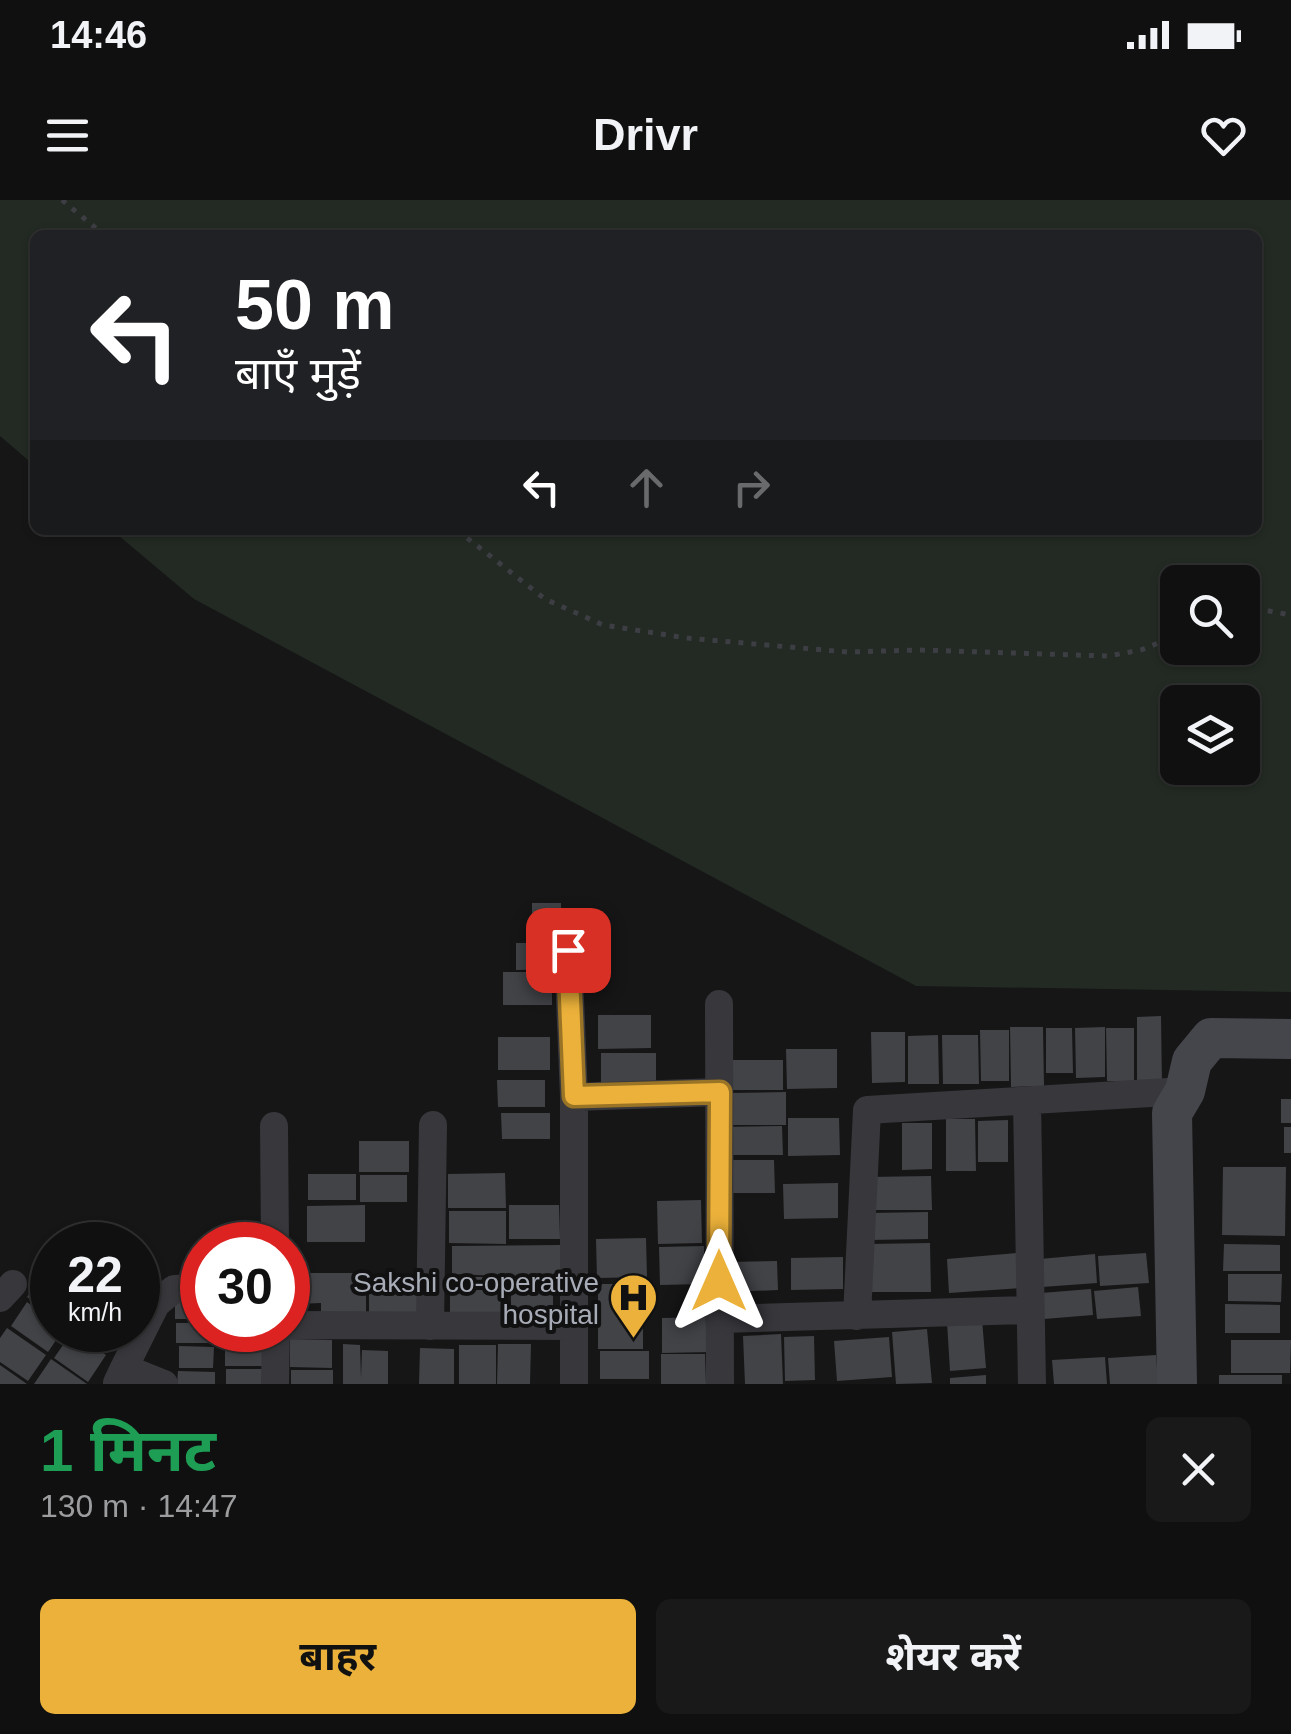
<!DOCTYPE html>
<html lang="hi">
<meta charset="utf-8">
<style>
body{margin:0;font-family:Arial,"Noto Sans Devanagari",sans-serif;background:#19191a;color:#f1f3f6;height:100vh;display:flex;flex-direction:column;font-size:38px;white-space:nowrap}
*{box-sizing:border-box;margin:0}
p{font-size:32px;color:#9c9d9f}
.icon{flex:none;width:55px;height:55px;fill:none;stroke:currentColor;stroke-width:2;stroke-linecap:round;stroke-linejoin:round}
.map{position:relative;height:1184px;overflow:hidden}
.panel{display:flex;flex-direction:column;background:#101011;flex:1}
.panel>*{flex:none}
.hud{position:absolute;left:30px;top:30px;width:1232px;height:305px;border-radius:15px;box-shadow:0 2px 8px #0004,0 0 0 2px #303031;background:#202124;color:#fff;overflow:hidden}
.tools{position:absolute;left:1160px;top:365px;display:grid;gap:20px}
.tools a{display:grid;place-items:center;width:100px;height:100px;border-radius:15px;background:#101011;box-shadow:0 2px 8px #0004,0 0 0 2px #303031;font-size:50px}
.speed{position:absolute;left:30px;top:1022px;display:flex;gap:20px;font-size:50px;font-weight:700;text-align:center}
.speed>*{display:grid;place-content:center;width:130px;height:130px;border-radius:50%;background:#101011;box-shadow:0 2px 8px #0004,0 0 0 2px #303031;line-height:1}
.speed small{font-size:25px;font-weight:400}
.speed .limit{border:15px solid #d22;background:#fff;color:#111}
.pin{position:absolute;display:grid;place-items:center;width:85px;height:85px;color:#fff;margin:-42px;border-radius:20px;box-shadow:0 5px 15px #0006}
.me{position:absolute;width:110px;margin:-55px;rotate:0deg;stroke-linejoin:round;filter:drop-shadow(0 0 8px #0008)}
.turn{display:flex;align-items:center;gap:35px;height:210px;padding:0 40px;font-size:45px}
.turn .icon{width:130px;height:130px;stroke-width:2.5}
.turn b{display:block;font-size:70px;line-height:85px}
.lanes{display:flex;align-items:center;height:95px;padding:0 40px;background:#0003;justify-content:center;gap:50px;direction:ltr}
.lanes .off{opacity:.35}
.round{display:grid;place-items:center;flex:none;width:105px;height:105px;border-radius:15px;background:#19191a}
.summary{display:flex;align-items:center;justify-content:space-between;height:170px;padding:0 40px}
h1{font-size:60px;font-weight:700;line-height:75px;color:#1e9e55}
.action{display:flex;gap:20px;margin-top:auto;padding:20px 40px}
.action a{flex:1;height:115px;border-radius:15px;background:#ebb13a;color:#111;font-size:40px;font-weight:700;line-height:115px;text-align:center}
.action a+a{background:#19191a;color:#f1f3f6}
.status{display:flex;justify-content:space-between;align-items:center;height:70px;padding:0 50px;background:#101011;direction:ltr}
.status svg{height:28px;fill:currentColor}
header{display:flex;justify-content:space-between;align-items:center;height:130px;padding:0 40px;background:#101011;font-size:45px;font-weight:700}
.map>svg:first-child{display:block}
.green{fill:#222a23;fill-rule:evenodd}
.building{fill:#424347}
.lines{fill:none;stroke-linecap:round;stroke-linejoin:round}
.path{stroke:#3d3e43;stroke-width:5;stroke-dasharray:5 8;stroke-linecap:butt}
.street{stroke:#37373c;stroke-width:28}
.secondary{stroke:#45464c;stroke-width:40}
.route-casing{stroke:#997326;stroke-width:25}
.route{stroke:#ebb13a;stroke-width:18}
.labels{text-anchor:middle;stroke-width:8;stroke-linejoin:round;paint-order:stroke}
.poi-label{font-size:28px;fill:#a8acb7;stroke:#111112;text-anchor:end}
</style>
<div class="status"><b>14:46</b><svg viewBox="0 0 49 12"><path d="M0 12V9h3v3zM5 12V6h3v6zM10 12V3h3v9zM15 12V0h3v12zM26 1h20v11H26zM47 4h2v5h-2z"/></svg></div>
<header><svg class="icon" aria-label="menu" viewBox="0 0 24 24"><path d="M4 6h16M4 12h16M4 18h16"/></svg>Drivr<svg class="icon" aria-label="heart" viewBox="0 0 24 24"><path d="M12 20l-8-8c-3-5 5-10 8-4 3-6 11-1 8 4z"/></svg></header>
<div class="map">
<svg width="1291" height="1184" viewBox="0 0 1291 1184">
<rect width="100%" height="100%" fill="#161617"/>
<!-- green -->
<path class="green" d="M 0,0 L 1291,0 L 1291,792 L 916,786 L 194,399 L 112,330 L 1258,330 L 1258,35 L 35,35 L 35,266 L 0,236 ZM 1178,382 L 1242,382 L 1242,448 L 1178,448 ZM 1178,502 L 1242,502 L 1242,568 L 1178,568 Z"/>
<!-- building -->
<path class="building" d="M 532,703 L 561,703 L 561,733 L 532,734 Z
M 516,743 L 564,743 L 564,769 L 516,770 Z
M 503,772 L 552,772 L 552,805 L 503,805 Z
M 598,815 L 651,815 L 651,848 L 598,849 Z
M 1161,816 L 1162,886 L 1137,886 L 1137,817 Z
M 1010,827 L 1043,827 L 1044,886 L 1011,887 Z
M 1105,827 L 1105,877 L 1076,878 L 1075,828 Z
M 1046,828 L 1072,828 L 1073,873 L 1046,873 Z
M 1106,828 L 1134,828 L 1134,881 L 1107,881 Z
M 980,830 L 1009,830 L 1009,881 L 981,881 Z
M 871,832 L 905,832 L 905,882 L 872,883 Z
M 938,835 L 939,884 L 908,884 L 908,836 Z
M 942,835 L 978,835 L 979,884 L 943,884 Z
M 498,837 L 550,837 L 550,870 L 498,870 Z
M 786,849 L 837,849 L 837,888 L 787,889 Z
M 601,853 L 656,853 L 656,887 L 601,887 Z
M 729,860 L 783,860 L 783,890 L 729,890 Z
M 497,880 L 545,880 L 545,907 L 498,907 Z
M 786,892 L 786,925 L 730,925 L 730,893 Z
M 1281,899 L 1291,899 L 1291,923 L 1281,923 Z
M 501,913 L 550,913 L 550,939 L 502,939 Z
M 788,918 L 839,918 L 840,955 L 788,956 Z
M 946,919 L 975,919 L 976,971 L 946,971 Z
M 1008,920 L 1008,962 L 978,962 L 978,921 Z
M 902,923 L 932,923 L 932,969 L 902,970 Z
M 782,926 L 783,955 L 722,955 L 722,927 Z
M 1284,927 L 1291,927 L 1291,953 L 1284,953 Z
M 359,941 L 409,941 L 409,972 L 359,972 Z
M 725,960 L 774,960 L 775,993 L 725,993 Z
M 1223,967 L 1286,967 L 1285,1036 L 1222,1035 Z
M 505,973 L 506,1008 L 448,1008 L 448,974 Z
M 308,974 L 356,974 L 356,1000 L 308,1000 Z
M 360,975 L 407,975 L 407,1002 L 360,1002 Z
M 931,976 L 932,1010 L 868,1010 L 868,977 Z
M 838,983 L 838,1018 L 784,1019 L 783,984 Z
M 701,1000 L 702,1043 L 658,1044 L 657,1001 Z
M 365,1005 L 365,1042 L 307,1042 L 307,1006 Z
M 509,1005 L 559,1005 L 560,1039 L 509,1039 Z
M 449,1011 L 506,1011 L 506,1044 L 449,1043 Z
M 928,1012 L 928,1039 L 869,1040 L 869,1013 Z
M 646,1038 L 647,1077 L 597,1078 L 596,1039 Z
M 930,1043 L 931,1092 L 870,1092 L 869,1044 Z
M 1224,1044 L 1280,1045 L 1280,1071 L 1223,1071 Z
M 560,1045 L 560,1078 L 452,1074 L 452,1046 Z
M 704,1046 L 704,1084 L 660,1085 L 659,1047 Z
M 1017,1053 L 1020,1088 L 949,1093 L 947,1059 Z
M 1146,1053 L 1149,1083 L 1100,1086 L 1098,1056 Z
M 1095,1054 L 1097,1083 L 1042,1087 L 1040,1059 Z
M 843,1057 L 843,1089 L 791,1090 L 791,1058 Z
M 777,1061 L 778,1090 L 729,1092 L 728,1062 Z
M 45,1071 L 52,1076 L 52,1115 L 27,1097 Z
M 297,1073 L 366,1073 L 366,1120 L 321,1120 L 321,1103 L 297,1104 Z
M 1228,1074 L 1282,1074 L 1281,1102 L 1228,1101 Z
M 369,1076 L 427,1076 L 428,1113 L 369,1114 Z
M 450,1077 L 504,1077 L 503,1112 L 450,1113 Z
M 511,1080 L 553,1080 L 553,1114 L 511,1114 Z
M 598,1084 L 643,1084 L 643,1149 L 598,1149 Z
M 1138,1087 L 1141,1116 L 1097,1119 L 1094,1091 Z
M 1091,1089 L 1093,1115 L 1044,1119 L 1041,1093 Z
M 175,1093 L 202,1094 L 202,1119 L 175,1119 Z
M 27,1102 L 52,1120 L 52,1130 L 63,1130 L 48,1152 L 11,1126 Z
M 1225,1104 L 1280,1105 L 1280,1133 L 1225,1133 Z
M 711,1117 L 712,1152 L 662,1153 L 662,1118 Z
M 982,1119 L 986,1168 L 950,1171 L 947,1122 Z
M 176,1123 L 202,1123 L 202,1130 L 213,1130 L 213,1143 L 176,1143 Z
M 7,1128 L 46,1155 L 28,1181 L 0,1162 L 0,1138 Z
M 927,1129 L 932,1183 L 896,1184 L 892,1132 Z
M 75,1130 L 121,1130 L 106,1152 Z
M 225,1130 L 262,1130 L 262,1140 L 225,1140 Z
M 72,1132 L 106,1155 L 88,1182 L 54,1158 Z
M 781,1134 L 783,1184 L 745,1184 L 743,1136 Z
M 814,1136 L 815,1180 L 785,1181 L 784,1137 Z
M 889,1137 L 892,1177 L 837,1181 L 834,1141 Z
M 290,1139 L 332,1140 L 332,1168 L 290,1167 Z
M 1231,1140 L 1291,1140 L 1290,1173 L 1231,1173 Z
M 225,1144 L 271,1145 L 271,1166 L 225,1166 Z
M 343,1144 L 360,1145 L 361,1178 L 362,1150 L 388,1151 L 388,1184 L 343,1184 Z
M 498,1144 L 531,1144 L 530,1184 L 497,1184 Z
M 459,1145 L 496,1145 L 496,1184 L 459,1184 Z
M 179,1146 L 214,1147 L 213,1168 L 179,1168 Z
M 420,1148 L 454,1149 L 454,1184 L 419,1184 Z
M 600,1151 L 649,1151 L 649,1179 L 600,1179 Z
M 661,1154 L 705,1154 L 706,1184 L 661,1184 Z
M 1156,1155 L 1158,1184 L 1110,1184 L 1108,1158 Z
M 1105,1157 L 1107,1184 L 1054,1184 L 1052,1160 Z
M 51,1159 L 87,1184 L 34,1184 Z
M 0,1165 L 27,1184 L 0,1184 Z
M 226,1169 L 272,1169 L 272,1184 L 226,1184 Z
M 291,1170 L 333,1170 L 333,1184 L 291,1184 Z
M 178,1171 L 215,1172 L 215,1184 L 177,1184 Z
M 986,1175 L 986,1184 L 950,1184 L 950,1178 Z
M 1219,1175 L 1282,1175 L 1282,1184 L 1219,1184 Z"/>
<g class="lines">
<!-- path -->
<path class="path" d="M 62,0 L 104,35
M 457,330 L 545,399 L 603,425 L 686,438 L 847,452 L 920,450 L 1108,456 L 1141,450 L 1178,435
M 1242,411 L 1258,409 L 1291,415"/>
<!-- street -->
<path class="street" d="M 568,750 L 574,897 L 574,1184
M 719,804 L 720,1184
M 574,897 L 719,892
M 1027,902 L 1032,1184
M 274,926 L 275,1045
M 0,1098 L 13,1084
M 857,1116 L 867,910 L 1185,891
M 719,1119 L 1029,1110
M 288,1125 L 574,1126
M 430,1126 L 433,925
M 124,1168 L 156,1104 L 174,1089 L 202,1088
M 117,1183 L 124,1168 L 164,1184
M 275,1184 L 276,1130"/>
<!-- secondary -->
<path class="secondary" d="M 1177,1184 L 1172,913 L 1185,891 L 1192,861 L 1211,838 L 1291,839"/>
</g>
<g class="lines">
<defs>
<path id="route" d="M 568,750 L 574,896 L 720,892 L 719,1081"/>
</defs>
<!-- route casing -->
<use href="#route" class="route-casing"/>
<!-- route -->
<use href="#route" class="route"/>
</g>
<!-- icons -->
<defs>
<symbol id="hospital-pin" viewBox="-11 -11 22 30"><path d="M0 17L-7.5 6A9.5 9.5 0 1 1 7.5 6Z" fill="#ebb13a" stroke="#111112"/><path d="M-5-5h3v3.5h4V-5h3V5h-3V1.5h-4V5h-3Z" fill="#111"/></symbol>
</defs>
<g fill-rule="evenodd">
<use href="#hospital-pin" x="606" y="1070" width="55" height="75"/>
</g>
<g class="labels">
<!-- poi labels -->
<g class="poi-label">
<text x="599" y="1092">Sakshi co-operative<tspan x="599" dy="32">hospital</tspan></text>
</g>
</g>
</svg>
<div class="tools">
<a><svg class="icon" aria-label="search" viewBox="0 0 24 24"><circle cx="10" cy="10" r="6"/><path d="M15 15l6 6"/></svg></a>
<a><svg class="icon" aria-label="layers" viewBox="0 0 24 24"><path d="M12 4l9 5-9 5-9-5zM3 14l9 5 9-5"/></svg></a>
</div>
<div class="speed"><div>22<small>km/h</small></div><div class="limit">30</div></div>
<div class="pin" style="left:568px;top:750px;background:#d93025"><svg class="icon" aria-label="arrive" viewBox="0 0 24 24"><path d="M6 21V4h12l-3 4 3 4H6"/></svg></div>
<svg class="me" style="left:719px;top:1081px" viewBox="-20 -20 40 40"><path d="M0-17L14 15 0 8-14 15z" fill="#ebb13a" stroke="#fff" stroke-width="4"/></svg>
<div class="hud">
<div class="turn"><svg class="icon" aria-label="left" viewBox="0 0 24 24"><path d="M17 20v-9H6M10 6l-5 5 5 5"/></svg><div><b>50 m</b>बाएँ मुड़ें</div></div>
<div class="lanes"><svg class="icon" aria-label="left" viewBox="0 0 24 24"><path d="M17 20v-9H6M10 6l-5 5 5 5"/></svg><svg class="icon off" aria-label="ahead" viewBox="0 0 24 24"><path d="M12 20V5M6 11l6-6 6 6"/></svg><svg class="icon off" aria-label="right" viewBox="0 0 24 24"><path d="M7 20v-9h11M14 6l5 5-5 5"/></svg></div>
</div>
</div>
<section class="panel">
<div class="summary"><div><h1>1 मिनट</h1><p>130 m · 14:47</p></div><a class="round"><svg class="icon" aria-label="close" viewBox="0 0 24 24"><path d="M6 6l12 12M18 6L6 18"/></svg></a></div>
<div class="action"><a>बाहर</a><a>शेयर करें</a></div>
</section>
